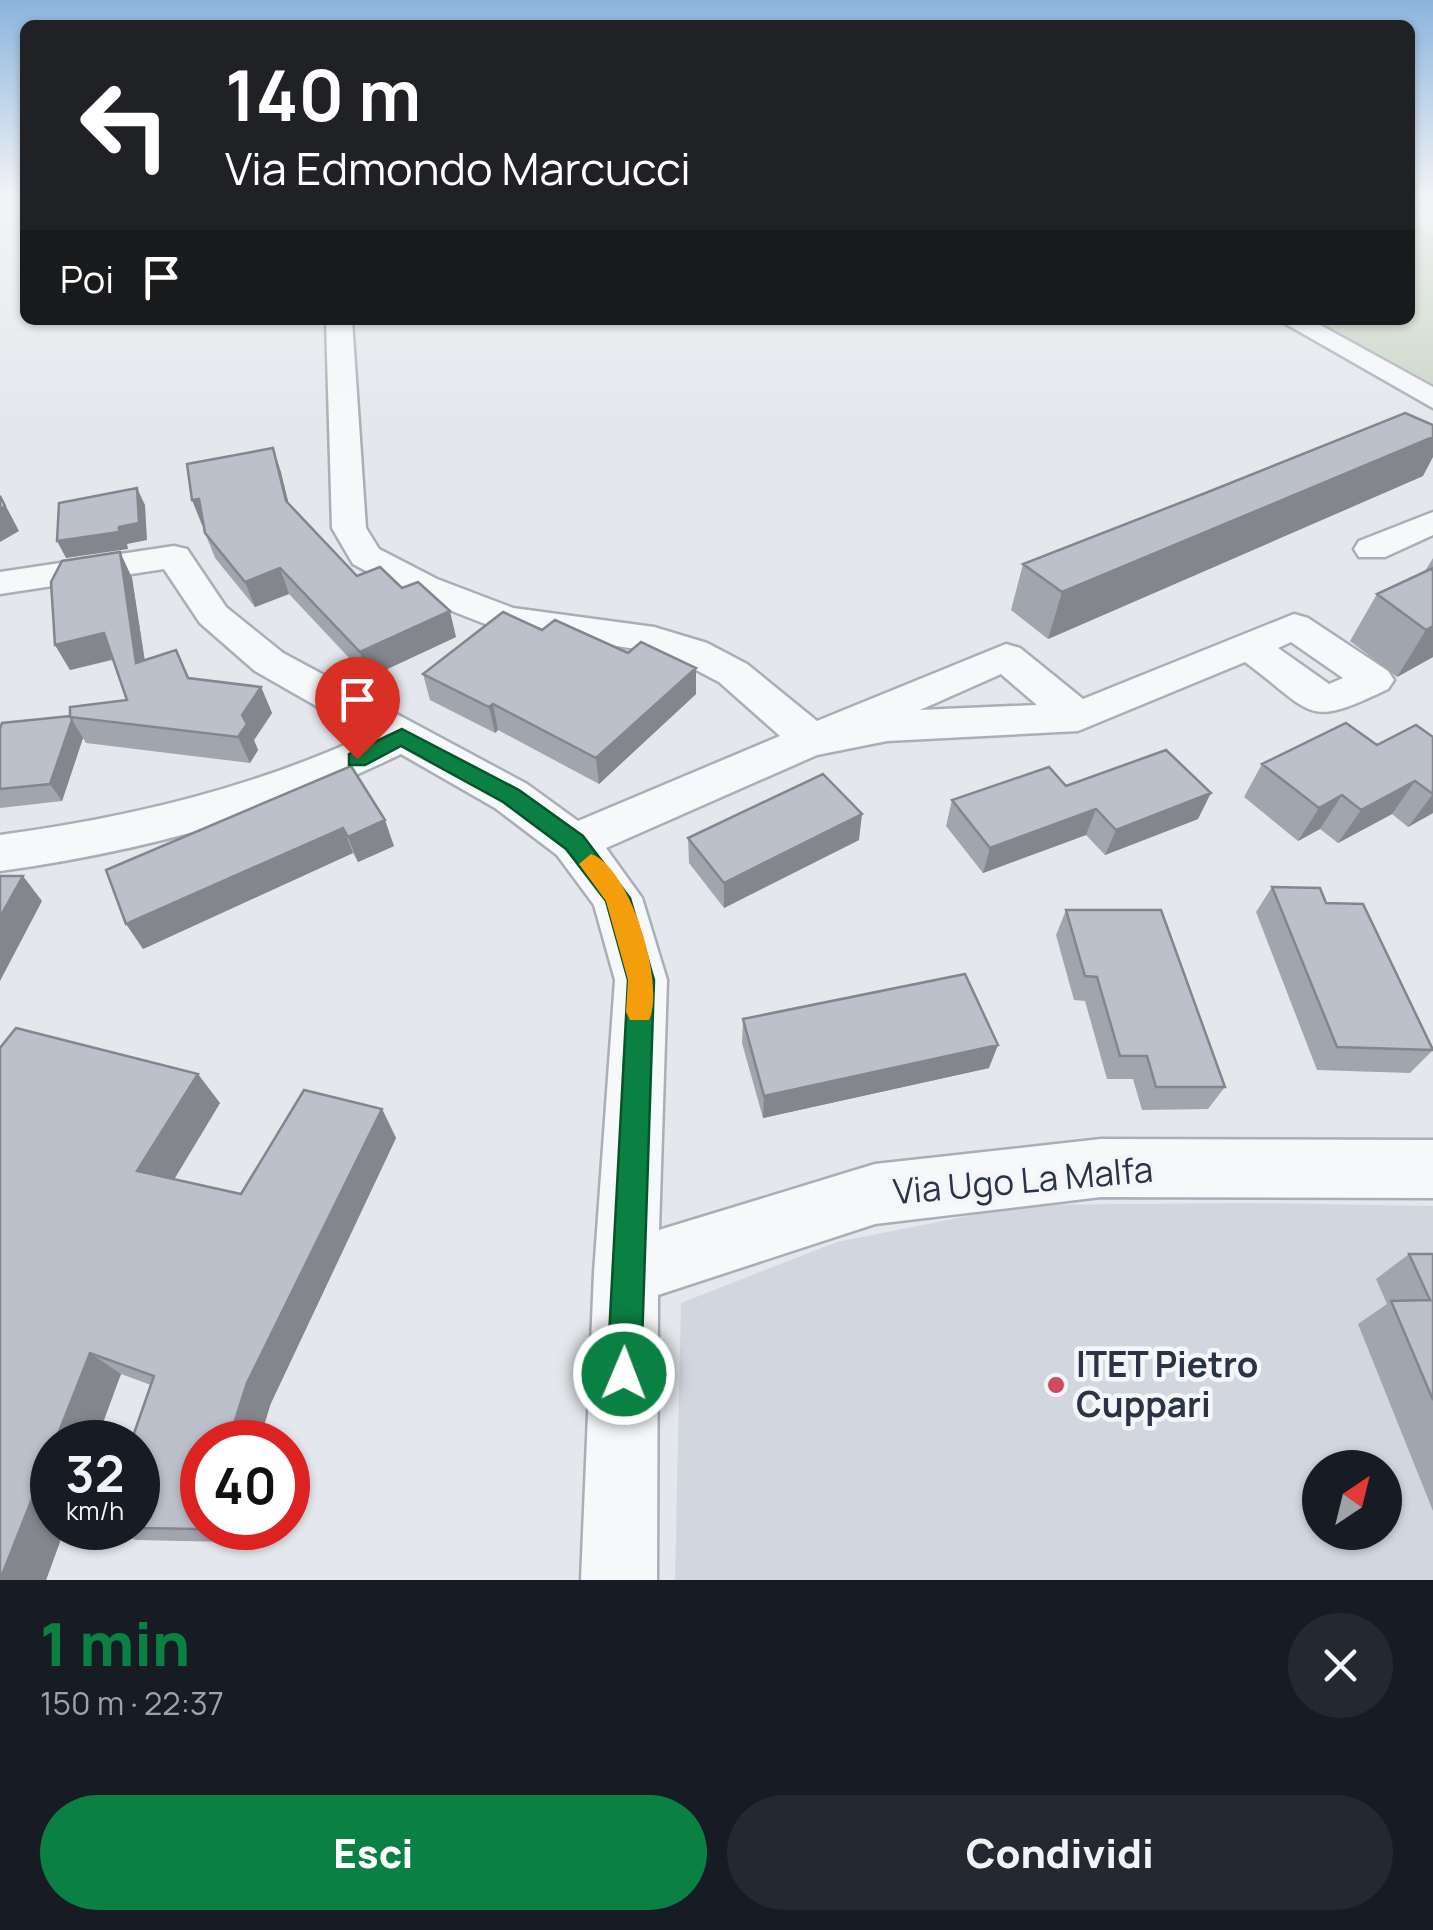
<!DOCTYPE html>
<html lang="it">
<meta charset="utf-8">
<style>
body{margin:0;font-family:Manrope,sans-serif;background:#242831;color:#f1f3f6;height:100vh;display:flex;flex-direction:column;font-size:38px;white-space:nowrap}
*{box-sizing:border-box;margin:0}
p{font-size:32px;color:#9ea1a6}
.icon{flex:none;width:55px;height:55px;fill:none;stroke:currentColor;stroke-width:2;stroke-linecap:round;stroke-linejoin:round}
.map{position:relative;height:1580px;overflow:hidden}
.panel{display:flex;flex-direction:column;background:#171b24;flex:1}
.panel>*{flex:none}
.guide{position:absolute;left:20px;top:20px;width:1395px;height:305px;border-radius:15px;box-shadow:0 2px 8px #0004;background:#202124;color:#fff;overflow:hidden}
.needle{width:65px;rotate:35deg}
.controls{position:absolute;left:1302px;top:1450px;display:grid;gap:20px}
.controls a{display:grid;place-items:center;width:100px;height:100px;border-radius:50%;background:#171b24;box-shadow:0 2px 8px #0004;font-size:50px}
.speed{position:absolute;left:30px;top:1420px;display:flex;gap:20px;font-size:50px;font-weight:700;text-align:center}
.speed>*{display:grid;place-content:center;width:130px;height:130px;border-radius:50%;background:#171b24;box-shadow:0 2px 8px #0004;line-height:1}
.speed small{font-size:25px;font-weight:400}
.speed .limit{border:15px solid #d22;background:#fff;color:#111}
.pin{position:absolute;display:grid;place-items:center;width:85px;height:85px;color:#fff;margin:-102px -42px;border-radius:50% 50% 50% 0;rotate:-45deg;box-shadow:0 0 10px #0007}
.pin .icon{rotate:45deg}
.me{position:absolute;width:110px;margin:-55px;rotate:1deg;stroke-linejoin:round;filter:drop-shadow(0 0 8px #0008)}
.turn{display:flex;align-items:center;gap:35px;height:210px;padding:0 40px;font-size:45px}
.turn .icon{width:130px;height:130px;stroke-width:2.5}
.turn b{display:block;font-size:70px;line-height:85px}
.then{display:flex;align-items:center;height:95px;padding:0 40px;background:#0003;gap:20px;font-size:38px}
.round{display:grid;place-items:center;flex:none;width:105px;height:105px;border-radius:52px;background:#242831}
.head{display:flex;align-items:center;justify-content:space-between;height:170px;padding:0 40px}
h1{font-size:60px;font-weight:800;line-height:75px;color:#0b8043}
.cta{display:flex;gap:20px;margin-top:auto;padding:20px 40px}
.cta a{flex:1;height:115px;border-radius:60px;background:#0b8043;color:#fff;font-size:40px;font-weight:800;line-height:115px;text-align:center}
.cta a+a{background:#242831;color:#f1f3f6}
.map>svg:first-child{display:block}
.built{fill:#d2d6de;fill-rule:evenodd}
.green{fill:#c9d6c5}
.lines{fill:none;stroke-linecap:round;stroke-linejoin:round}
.minor-casing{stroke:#a9aeb7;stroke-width:5}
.minor{fill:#f7f8fa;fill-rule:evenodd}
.wall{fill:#a1a5ae}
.shaded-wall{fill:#83868d}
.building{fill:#bbc0ca;stroke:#83868d;stroke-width:2.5}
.route{fill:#0b8043;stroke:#07532c;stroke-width:2.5}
.slow{fill:#f59e0b}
.poi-dot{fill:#d1495b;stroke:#f4f6f9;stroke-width:4}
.labels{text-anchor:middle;stroke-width:9;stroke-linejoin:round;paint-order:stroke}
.near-street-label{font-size:35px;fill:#2b3445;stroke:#f4f6f9}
.near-poi-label{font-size:35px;font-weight:bold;fill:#2b3445;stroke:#f4f6f9;text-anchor:start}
</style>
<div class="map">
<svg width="1433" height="1580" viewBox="0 0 1433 1580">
<rect width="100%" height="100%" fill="#e4e7ec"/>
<!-- built -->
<path class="built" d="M 1249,1203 L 1433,1206 L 1433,1580 L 675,1580 L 681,1303 L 837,1242 L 1023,1205 ZM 1320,1468 L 1385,1468 L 1385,1532 L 1320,1532 Z"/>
<!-- green -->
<path class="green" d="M 1410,224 L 1433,235 L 1433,384 L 1315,320 L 1410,320 Z"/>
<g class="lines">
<defs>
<path id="minor" d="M 326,320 L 352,320 L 366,528 L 379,549 L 437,579 L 513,608 L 654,627 L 707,643 L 747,664 L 817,721 L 1006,644 L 1020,648 L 1083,699 L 1294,614 L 1308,618 L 1388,671 L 1394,680 L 1388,689 C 1305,729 1315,714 1245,662 L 1078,731 L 887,741 L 817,755 L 606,848 L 642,898 L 667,980 L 659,1230 L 875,1164 L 1101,1139 L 1433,1140 L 1433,1198 L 1101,1197 L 875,1224 L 658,1295 L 657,1580 L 581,1580 L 594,1273 L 615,980 L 594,905 L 557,855 L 495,808 L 401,754 C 275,816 139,852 0,871 L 0,835 C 127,818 250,789 367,735 L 255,671 L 200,623 L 164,569 L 0,594 L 0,572 L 174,546 L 187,549 L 226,607 L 283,653 L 527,784 L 578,821 L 780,736 L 719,682 L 679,661 L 649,651 L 493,627 L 411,595 L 353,564 L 332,528 ZM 1291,642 L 1343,678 L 1329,684 L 1278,648 ZM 1001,674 L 1037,705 L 920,710 Z
M 1279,320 L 1311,320 L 1433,387 L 1433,408 Z
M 1433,512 L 1433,535 L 1385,557 L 1359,557 L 1354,549 L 1359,541 Z"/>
</defs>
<!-- minor casing -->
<use href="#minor" class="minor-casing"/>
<!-- minor -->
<use href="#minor" class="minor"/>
</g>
<!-- wall -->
<path class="wall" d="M 273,448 L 289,504 L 357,576 L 456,637 L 368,678 L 289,594 L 255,607 L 215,558 L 205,533 L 204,525 L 192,500 Z
M 1423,476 L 1048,639 L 1011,610 L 1023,564 Z
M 120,552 L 132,578 L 145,661 L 190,679 L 261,687 L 272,713 L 254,740 L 258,750 L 250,763 L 86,743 L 83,738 L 62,801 L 0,808 L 0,728 L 70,716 L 127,700 L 113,660 L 70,670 L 55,645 Z
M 1433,558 L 1433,657 L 1397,677 L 1350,641 L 1377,594 L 1425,571 Z
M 542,630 L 628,653 L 696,668 L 696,694 L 599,784 L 498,730 L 495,733 L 430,700 L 423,674 Z
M 1433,737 L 1433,813 L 1408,827 L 1392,814 L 1338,843 L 1320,829 L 1298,841 L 1244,797 L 1262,764 Z
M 351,766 L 394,846 L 358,862 L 353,853 L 143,949 Z
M 1066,786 L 1198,819 L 1105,855 L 1086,835 L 983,873 L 946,826 L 952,800 Z
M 688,838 L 859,840 L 724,908 L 689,863 Z
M 1272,887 L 1326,903 L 1433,1050 L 1410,1073 L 1317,1070 L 1256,912 Z
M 1066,910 L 1225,1087 L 1208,1109 L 1142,1110 L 1133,1079 L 1107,1079 L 1085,1001 L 1074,1000 L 1056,935 Z
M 743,1019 L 989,1068 L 763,1118 L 742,1043 Z
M 0,1048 L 220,1103 L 174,1179 L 241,1194 L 382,1109 L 396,1138 L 271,1403 L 202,1528 L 235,1528 L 230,1542 L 136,1540 L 104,1528 L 151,1385 L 121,1374 L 52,1528 L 65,1528 L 46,1580 L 0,1580 Z
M 1409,1254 L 1433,1254 L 1433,1511 L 1358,1324 L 1387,1304 L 1376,1279 Z"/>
<!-- shaded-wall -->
<path class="shaded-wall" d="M 1433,437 L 1433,457 L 1423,476 L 1048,639 L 1062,592 Z
M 273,448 L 281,472 L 294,526 L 286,501 Z
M 137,488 L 145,505 L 147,540 L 127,544 L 128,549 L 66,558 L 57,541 L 119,527 Z
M 0,495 L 19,531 L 0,542 Z
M 199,499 L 209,524 L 202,525 L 192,500 Z
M 120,552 L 132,578 L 149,689 L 136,663 Z
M 280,568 L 289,594 L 255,607 L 245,582 Z
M 450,611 L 456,637 L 368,678 L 360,652 Z
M 1433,626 L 1433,657 L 1397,677 L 1426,630 Z
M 104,633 L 117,658 L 70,670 L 55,645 Z
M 696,668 L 696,694 L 599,784 L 596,758 Z
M 261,687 L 272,713 L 254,740 L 242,715 Z
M 493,704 L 498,730 L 495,733 L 489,707 Z
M 72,720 L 83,738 L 62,801 L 50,784 Z
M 247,724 L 258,750 L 250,763 L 238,737 Z
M 1415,781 L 1392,814 L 1338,843 L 1361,810 Z
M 1211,793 L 1198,819 L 1105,855 L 1116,830 Z
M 1433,794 L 1433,813 L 1408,827 Z
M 1342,795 L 1320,829 L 1298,841 L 1319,808 Z
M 1096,809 L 1086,835 L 983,873 L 990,848 Z
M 862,814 L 859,840 L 724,908 L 724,883 Z
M 385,820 L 394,846 L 358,862 L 348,837 Z
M 343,828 L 353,853 L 143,949 L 126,924 Z
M 23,876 L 42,901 L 0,981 L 0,917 Z
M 998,1045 L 989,1068 L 763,1118 L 764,1096 Z
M 198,1074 L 220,1103 L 163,1198 L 137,1171 Z
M 382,1109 L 396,1138 L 271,1403 L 259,1442 L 228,1442 L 247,1383 Z
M 90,1353 L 121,1374 L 96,1442 L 55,1442 Z
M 52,1448 L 52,1528 L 65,1528 L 46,1580 L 1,1580 Z
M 202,1527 L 235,1528 L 230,1542 L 202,1529 Z"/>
<!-- building -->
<path class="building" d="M 1405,413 L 1433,425 L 1433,437 L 1062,592 L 1023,564 L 1208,492 Z
M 273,448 L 286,501 L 357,576 L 380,567 L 402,588 L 418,582 L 450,611 L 360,652 L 280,568 L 245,582 L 205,533 L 199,499 L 192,500 L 187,464 Z
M 137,488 L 139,523 L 119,527 L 119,532 L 57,541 L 59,503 Z
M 0,496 L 5,506 L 0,509 Z
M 120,552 L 136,663 L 176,650 L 188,678 L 261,687 L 242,715 L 247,724 L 238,737 L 70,717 L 70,707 L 127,700 L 104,633 L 55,645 L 51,582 L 62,561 Z
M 1433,568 L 1433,626 L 1426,630 L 1377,594 Z
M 503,612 L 542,630 L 555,620 L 628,653 L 641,642 L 696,668 L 596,758 L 493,704 L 489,707 L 423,674 Z
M 70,716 L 72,720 L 50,784 L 0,789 L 0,728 L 2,723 Z
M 1346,723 L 1377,745 L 1416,725 L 1433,737 L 1433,794 L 1415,781 L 1361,810 L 1342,795 L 1319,808 L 1262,764 Z
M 1166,750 L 1211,793 L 1116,830 L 1096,809 L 990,848 L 952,800 L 1049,767 L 1066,786 Z
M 351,766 L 385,820 L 348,837 L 343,828 L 126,924 L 106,870 Z
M 823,774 L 862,814 L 724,883 L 688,838 Z
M 0,876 L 23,876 L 0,917 Z
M 1272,887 L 1320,888 L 1326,903 L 1363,904 L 1433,1050 L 1337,1047 Z
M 1066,910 L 1161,910 L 1225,1087 L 1156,1087 L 1147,1056 L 1120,1056 L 1097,977 L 1085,976 Z
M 965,974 L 998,1045 L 764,1096 L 743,1019 Z
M 16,1028 L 198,1074 L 137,1171 L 241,1194 L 304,1090 L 382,1109 L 247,1383 L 228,1442 L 202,1442 L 202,1529 L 138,1528 L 138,1442 L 131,1442 L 154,1376 L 90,1353 L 55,1442 L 52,1442 L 52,1448 L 0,1580 L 0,1048 Z
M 1409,1254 L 1433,1254 L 1433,1400 L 1391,1301 L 1430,1300 Z"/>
<!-- sky -->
<linearGradient id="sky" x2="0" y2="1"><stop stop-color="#8bb4dd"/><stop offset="0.47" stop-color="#f3f4f6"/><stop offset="1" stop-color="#f3f4f6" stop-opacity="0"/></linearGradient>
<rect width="1433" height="420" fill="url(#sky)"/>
<!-- route -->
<path class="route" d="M 402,729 L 519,790 L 583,836 L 630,898 L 654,980 L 641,1374 L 636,1386 L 624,1392 L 612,1386 L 607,1374 L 628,980 L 606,901 L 566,849 L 503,802 L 401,746 L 365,765 L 349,765 L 349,754 Z"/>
<!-- slow -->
<path class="slow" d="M 591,854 C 630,867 666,984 649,1020 L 630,1020 L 626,1012 L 628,980 L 606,901 L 579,864 Z"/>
<!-- markers -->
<circle class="poi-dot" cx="1056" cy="1385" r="10"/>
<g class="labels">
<!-- near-street labels -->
<g class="near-street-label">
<text transform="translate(1023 1181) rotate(-5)" y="12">Via Ugo La Malfa</text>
</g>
<!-- near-poi labels -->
<g class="near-poi-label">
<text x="1076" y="1377">ITET Pietro<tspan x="1076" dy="40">Cuppari</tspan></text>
</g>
</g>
</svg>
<div class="controls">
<a><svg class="needle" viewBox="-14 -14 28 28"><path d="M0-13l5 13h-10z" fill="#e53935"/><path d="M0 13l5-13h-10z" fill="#9ea1a6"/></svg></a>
</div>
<div class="speed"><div>32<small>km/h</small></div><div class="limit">40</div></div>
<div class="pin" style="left:357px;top:759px;background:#d93025"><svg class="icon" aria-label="arrive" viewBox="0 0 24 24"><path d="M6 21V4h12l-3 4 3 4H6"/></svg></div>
<svg class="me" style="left:624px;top:1374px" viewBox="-20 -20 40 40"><circle r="17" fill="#0b8043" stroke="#fff" stroke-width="3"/><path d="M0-11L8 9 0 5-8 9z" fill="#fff"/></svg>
<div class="guide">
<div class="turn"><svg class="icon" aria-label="left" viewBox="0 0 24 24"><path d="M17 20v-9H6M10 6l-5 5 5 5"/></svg><div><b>140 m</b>Via Edmondo Marcucci</div></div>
<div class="then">Poi<svg class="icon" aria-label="arrive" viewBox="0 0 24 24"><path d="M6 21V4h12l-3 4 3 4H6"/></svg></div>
</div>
</div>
<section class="panel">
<div class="head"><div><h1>1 min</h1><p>150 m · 22:37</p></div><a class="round"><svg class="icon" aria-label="close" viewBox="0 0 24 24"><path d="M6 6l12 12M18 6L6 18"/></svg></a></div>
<div class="cta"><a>Esci</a><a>Condividi</a></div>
</section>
